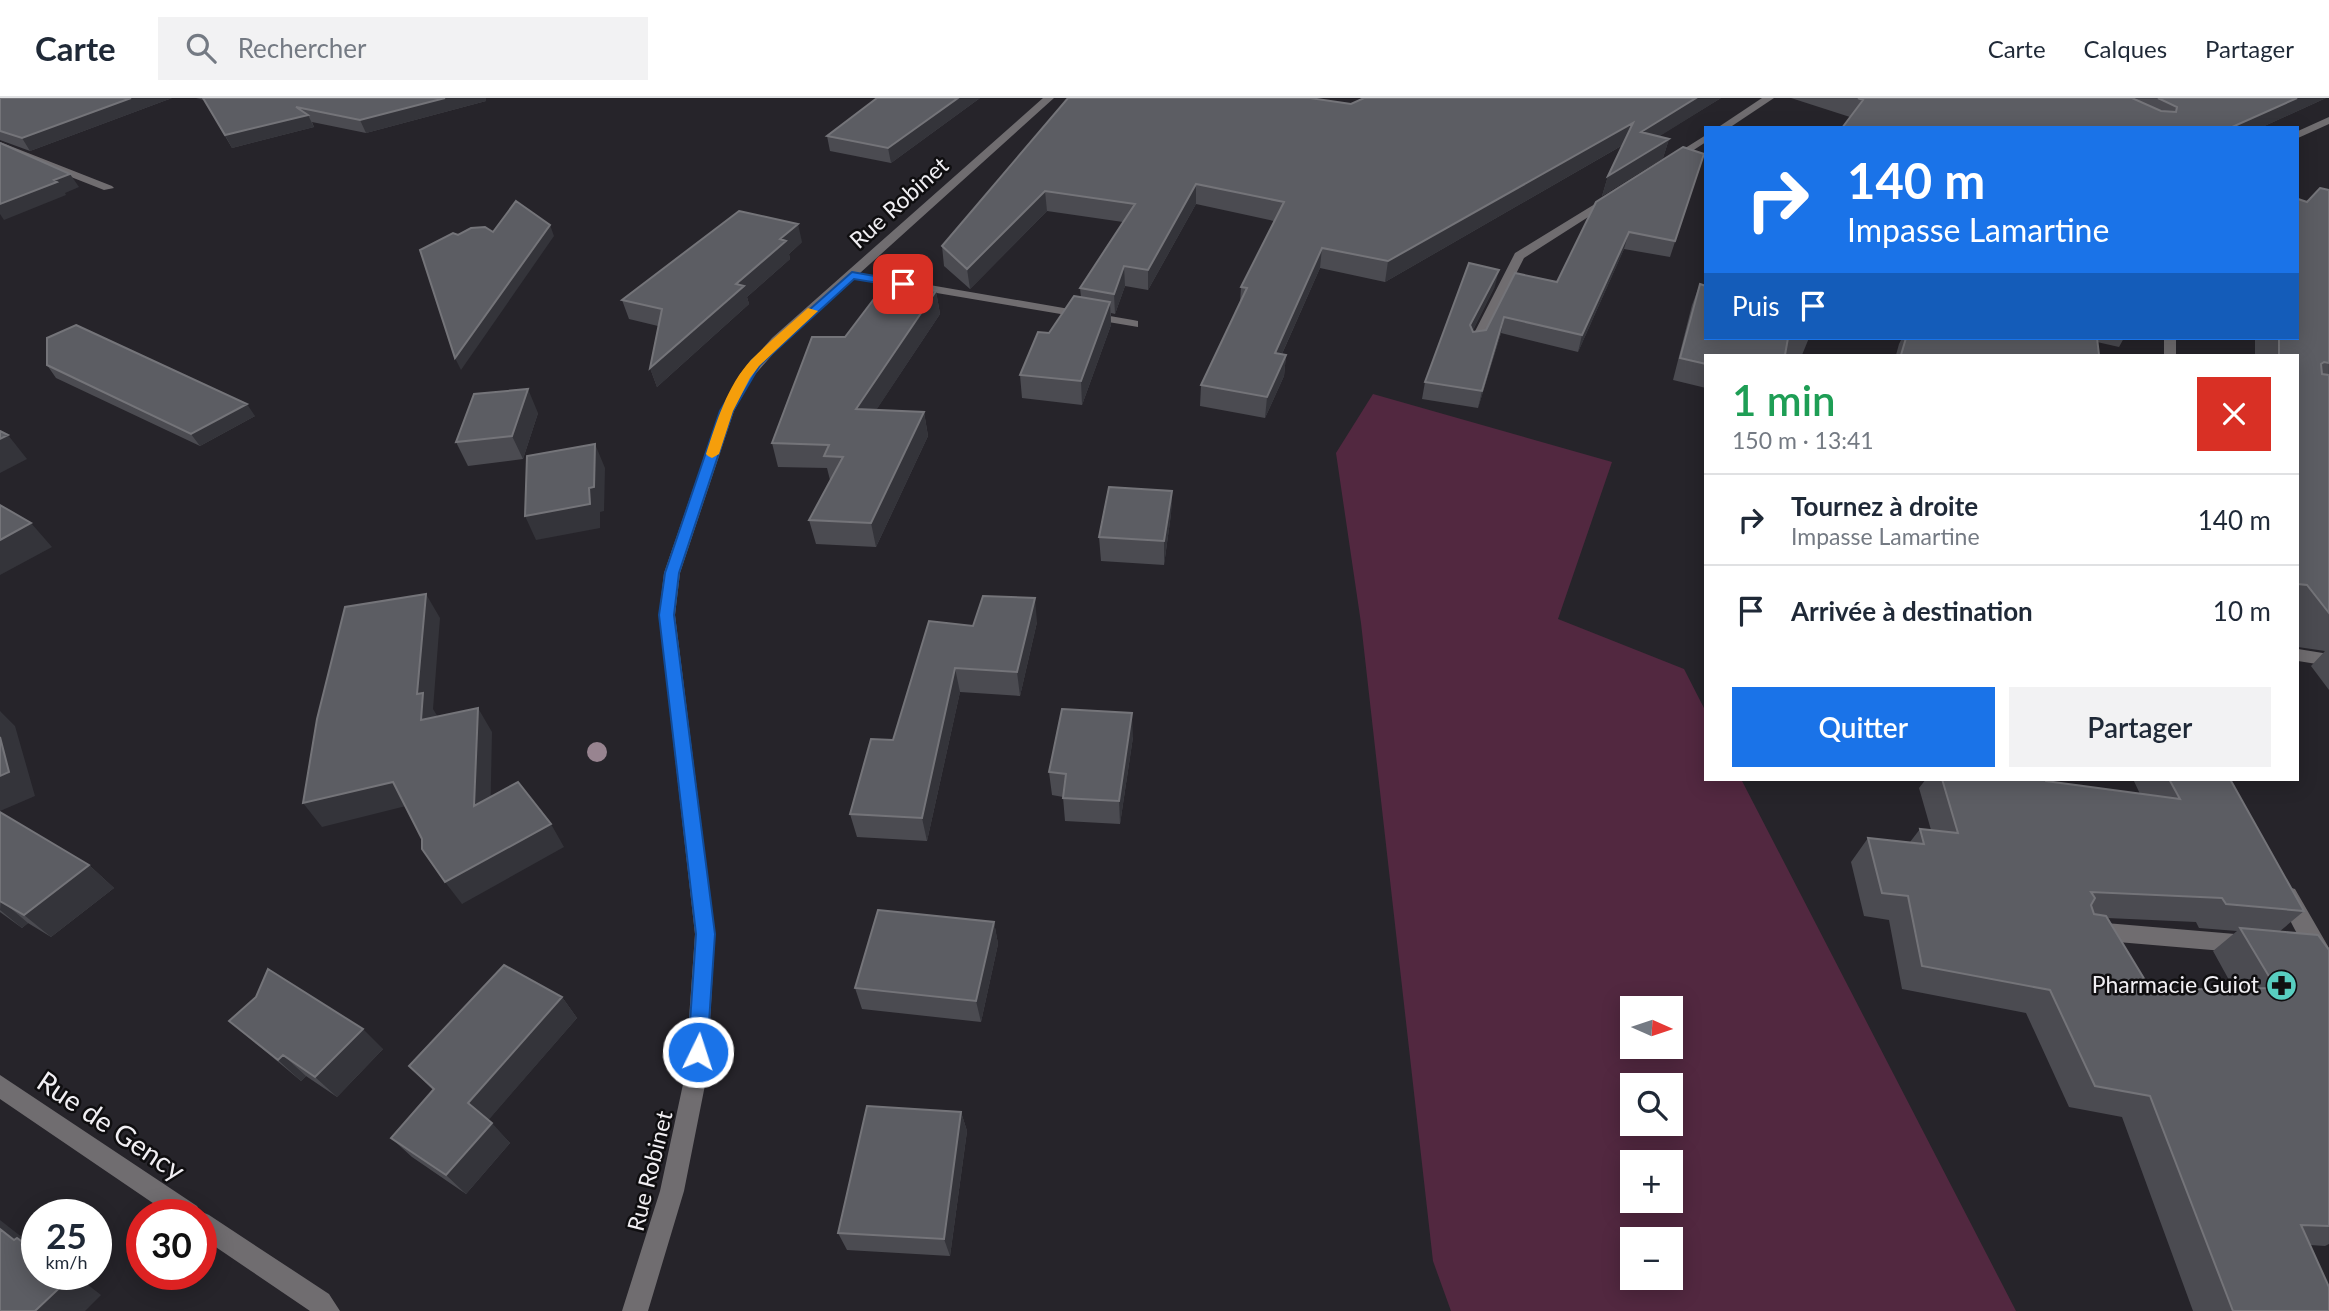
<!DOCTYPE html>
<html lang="fr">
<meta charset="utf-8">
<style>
body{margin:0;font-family:Lato,sans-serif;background:#f2f2f3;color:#1f2937;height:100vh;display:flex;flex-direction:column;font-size:26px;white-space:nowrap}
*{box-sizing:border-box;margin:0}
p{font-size:23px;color:#747a83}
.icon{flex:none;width:38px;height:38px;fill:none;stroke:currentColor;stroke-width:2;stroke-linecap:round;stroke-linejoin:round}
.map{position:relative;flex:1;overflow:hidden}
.sheet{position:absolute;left:1704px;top:256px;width:595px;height:427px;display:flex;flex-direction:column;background:#fff;border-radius:0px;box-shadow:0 4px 18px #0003}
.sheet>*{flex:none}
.top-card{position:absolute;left:1704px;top:28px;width:595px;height:214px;border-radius:0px;box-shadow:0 4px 18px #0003;background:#1a73e8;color:#fff;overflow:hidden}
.needle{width:46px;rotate:93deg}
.buttons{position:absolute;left:1620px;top:898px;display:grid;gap:14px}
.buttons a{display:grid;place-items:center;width:63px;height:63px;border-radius:0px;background:#fff;box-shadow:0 4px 18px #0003;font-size:35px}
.speed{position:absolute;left:21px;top:1101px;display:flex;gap:14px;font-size:35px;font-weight:700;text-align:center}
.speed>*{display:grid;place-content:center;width:91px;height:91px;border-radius:50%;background:#fff;box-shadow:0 4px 18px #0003;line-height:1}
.speed small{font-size:18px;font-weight:400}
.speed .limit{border:10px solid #d22;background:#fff;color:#111}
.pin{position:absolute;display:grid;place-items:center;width:60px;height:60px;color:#fff;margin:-30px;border-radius:14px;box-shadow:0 4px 10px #0006}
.me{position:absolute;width:77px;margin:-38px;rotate:4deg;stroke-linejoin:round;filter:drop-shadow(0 0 5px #0008)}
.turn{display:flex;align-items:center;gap:24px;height:147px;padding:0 28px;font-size:32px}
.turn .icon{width:91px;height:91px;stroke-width:2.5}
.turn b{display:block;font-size:49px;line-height:60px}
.then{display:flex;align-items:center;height:66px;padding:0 28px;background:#0003;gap:14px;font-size:26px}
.round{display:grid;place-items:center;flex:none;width:74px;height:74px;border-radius:0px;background:#f2f2f3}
.head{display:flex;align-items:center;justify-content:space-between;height:119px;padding:0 28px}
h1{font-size:42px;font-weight:600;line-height:52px;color:#1e9e55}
.button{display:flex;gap:14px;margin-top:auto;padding:14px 28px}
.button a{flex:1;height:80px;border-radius:0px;background:#1a73e8;color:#fff;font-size:28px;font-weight:600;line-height:80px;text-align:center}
.button a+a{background:#f2f2f3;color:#1f2937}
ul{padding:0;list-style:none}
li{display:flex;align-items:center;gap:21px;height:91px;padding:0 28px;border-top:2px solid #e0e1e3}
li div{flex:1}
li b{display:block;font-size:26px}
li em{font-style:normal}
header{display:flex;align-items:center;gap:42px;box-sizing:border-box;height:98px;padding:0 35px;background:#fff;border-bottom:2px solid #e0e1e3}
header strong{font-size:33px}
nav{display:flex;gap:38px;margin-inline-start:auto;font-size:24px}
.search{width:490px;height:63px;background:#f2f2f3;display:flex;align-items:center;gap:18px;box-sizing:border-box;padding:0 24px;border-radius:0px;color:#747a83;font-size:26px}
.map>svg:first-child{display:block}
.green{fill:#522840;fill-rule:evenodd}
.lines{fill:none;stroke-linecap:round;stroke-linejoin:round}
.minor{fill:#706d70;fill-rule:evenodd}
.tree{fill:#988490}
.wall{fill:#4b4b51;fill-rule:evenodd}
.shaded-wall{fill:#34343a}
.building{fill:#5c5d63;stroke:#747479;stroke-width:2}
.route{fill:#1a73e8;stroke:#114b97;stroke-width:2}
.slow{fill:#f59e0b}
.labels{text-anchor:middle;stroke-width:5;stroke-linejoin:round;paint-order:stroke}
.street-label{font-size:23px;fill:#f1eff3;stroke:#0f0e10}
.poi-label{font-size:23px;fill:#f1eff3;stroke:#0f0e10;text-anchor:end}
.near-street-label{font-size:28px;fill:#f1eff3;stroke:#0f0e10}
</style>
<header>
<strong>Carte</strong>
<div class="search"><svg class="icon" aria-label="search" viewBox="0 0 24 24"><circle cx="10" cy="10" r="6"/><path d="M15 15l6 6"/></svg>Rechercher</div>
<nav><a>Carte</a><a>Calques</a><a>Partager</a></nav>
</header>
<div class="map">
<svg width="2329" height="1213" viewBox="0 0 2329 1213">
<rect width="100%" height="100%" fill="#26242a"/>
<!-- green -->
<path class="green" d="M 1373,296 L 1612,364 L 1558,521 L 1684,571 L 1706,614 L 1706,681 L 1741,681 L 2016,1213 L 1451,1213 L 1433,1163 L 1361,525 L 1336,355 ZM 1633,910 L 1671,910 L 1671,948 L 1633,948 ZM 1633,987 L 1671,987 L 1671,1026 L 1633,1026 ZM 1633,1064 L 1671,1064 L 1671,1102 L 1633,1102 ZM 1671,1141 L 1671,1180 L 1633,1180 L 1633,1141 Z"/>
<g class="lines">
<!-- minor -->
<path class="minor" d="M 1043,0 L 1054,0 L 860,175 L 1133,222 L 1138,223 L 1138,229 L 854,181 L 782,246 L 751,281 L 734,313 L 680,475 L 675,517 L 715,836 L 707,977 L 684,1093 L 648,1213 L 622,1213 L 660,1093 L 685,977 L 695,836 L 659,517 L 664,475 L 720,313 L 740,276 L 772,240 Z
M 1762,0 L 1774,0 L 1729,30 L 1717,30 Z
M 2329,19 L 2329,26 L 2298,40 L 2298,33 Z
M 1706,37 L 1706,44 L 1672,66 L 1663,64 Z
M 0,44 L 112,88 L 114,90 L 104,92 L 0,51 Z
M 1608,98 L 1618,100 L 1524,160 L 1481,245 L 1480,248 L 1470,248 L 1469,245 L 1515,155 Z
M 2164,240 L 2176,240 L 2176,257 L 2164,257 Z
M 2298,551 L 2329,556 L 2329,568 L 2298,563 Z
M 2288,789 L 2295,791 L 2329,850 L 2329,875 C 2310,868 2287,816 2278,797 L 2281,791 Z
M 2094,824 L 2247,837 L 2254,840 L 2257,846 L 2254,852 L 2247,855 L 2094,842 L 2087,839 L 2084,833 L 2087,827 Z
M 0,977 L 197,1108 L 200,1113 L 209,1117 L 329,1196 L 340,1213 L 310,1213 L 201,1139 L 201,1116 L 169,1116 L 0,1001 Z"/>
</g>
<!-- trees -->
<circle class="tree" cx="597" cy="654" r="10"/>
<!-- wall -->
<path class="wall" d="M 0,0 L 172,0 L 30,53 L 0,42 Z
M 196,0 L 486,0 L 486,3 L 366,35 L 312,24 L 314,29 L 232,50 L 204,2 Z
M 877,0 L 980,0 L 891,65 L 830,53 L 827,38 Z
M 1068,0 L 1351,6 L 1721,0 L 1659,38 L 1669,41 L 1663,60 L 1602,98 L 1608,78 L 1623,47 L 1385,184 L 1320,170 L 1282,256 L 1286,257 L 1284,278 L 1265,320 L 1200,308 L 1201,287 L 1240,206 L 1241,189 L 1274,123 L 1196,106 L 1148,192 L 1125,188 L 1115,216 L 1111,215 L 1111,227 L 1082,307 L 1022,300 L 1020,277 L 1049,235 L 1081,199 L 1080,190 L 1123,124 L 1047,113 L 970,191 L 944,168 L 942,148 Z
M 1791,0 L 2326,0 L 2260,30 L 1850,19 Z
M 1704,56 L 1670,159 L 1624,151 L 1578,254 L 1501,235 L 1478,310 L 1422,301 L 1425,284 L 1495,188 L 1473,232 L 1473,234 L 1486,232 L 1515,175 L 1557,184 Z
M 2329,92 L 2329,592 L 2311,568 L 2325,553 L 2298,549 L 2298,257 L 2255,257 L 2255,240 L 2298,240 L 2307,104 Z
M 802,144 L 789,156 L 790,161 L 747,199 L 749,206 L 657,289 L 650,270 L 658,228 L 629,221 L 622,202 Z
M 1700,186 L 1706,240 L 1809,240 L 1802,257 L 1706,257 L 1706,290 L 1673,282 L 1692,207 Z
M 936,193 L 940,216 L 876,312 L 924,314 L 928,338 L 876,449 L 816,446 L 809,422 L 831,382 L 830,382 L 827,370 L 778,369 L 772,345 L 845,239 Z
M 1902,240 L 2124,240 L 2119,249 L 2097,244 L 2099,257 L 1896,257 L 1899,246 Z
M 47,267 L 255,318 L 200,348 L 56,280 Z
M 538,315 L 523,361 L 468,368 L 456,344 Z
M 1172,393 L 1171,416 L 1164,467 L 1101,463 L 1099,439 Z
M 1037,524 L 1020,598 L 960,594 L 927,743 L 857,739 L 850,716 L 893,642 L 973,528 Z
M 1133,639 L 1120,726 L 1065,723 L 1063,699 L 1052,697 L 1049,674 Z
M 1926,681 L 2045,681 L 2046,683 L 2140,696 L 2133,681 L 2230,681 L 2304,813 L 2279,834 L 2329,852 L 2329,1146 L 2325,1148 L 2310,1147 L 2329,1213 L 2193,1213 L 2122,1019 L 2069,1009 L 2026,915 L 1902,891 L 1889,822 L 1864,818 L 1851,764 L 1868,740 L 1910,744 L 1920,731 L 1931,732 L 1919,690 ZM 2107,820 L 2196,824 L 2199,830 L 2237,833 L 2213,853 L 2234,891 L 2151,892 Z
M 0,714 L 89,767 L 114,790 L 51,839 L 28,825 L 22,830 L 0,814 Z
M 994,824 L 998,846 L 981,924 L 862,911 L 855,890 Z
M 562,899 L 577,920 L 488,1022 L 510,1045 L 466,1096 L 412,1059 L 391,1040 L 433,992 L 409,968 Z
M 229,923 L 383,951 L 337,999 L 306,978 L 301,983 Z
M 961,1014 L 967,1033 L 950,1158 L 847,1152 L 838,1135 Z"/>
<!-- shaded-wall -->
<path class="shaded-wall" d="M 131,0 L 172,0 L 30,53 L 22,40 Z
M 445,0 L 486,0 L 486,3 L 366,35 L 360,22 Z
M 958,0 L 980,0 L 891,65 L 888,50 Z
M 1696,0 L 1721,0 L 1636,53 L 1641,34 Z
M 2297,0 L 2326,0 L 2260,30 L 2230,30 Z
M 308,17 L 314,29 L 232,50 L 225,37 Z
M 1633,25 L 1628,44 L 1385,184 L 1388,163 Z
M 1669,41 L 1663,60 L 1602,98 L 1608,78 Z
M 70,76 L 79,89 L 65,95 L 66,97 L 4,122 L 0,116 L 0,106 Z
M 1196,86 L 1196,106 L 1148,192 L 1148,172 Z
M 1045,93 L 1047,113 L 970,191 L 967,171 Z
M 798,126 L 802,144 L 789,156 L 790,161 L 747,199 L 749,206 L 657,289 L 650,270 L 780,141 Z
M 550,127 L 554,138 L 461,272 L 455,260 Z
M 1629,134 L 1624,151 L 1578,254 L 1582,237 Z
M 1322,150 L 1320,170 L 1273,276 L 1275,255 Z
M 1124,168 L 1125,188 L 1115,216 L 1114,196 Z
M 1499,172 L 1495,188 L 1467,244 L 1470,227 Z
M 936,193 L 940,216 L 861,335 L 856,311 Z
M 1110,204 L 1111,227 L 1082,307 L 1081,283 Z
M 1504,219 L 1501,235 L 1478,310 L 1482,293 Z
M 1286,257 L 1284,278 L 1265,320 L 1267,299 Z
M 528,291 L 538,315 L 523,361 L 512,338 Z
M 247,306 L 255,318 L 200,348 L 191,336 Z
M 924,314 L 928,338 L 876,449 L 871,425 Z
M 8,337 L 27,361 L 0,375 L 0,341 Z
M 595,346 L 605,370 L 604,413 L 600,414 L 600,430 L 536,442 L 525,418 L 589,390 Z
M 1172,393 L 1171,416 L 1164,467 L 1164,443 Z
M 31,425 L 52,449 L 0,477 L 0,442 Z
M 426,496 L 440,520 L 433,611 L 438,619 L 421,622 L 417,596 Z
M 1035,500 L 1037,524 L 1020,598 L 1017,574 Z
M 955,570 L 960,594 L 927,743 L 922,720 Z
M 478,610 L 492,634 L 490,731 L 474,708 Z
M 0,613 L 15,628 L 35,698 L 0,713 Z
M 1132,615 L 1133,639 L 1120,726 L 1119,703 Z
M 393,684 L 410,707 L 322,729 L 303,705 Z
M 551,726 L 564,749 L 462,806 L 445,784 Z
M 89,767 L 114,790 L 51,839 L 24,817 Z
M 1,802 L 28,825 L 22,830 L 0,812 Z
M 994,824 L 998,846 L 981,924 L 976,903 Z
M 562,899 L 577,920 L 486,1025 L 468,1005 Z
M 363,931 L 383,951 L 337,999 L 315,979 Z
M 283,957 L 306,978 L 301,983 L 278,962 Z
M 961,1014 L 967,1033 L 950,1158 L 944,1141 Z
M 492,1025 L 510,1045 L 466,1096 L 446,1077 Z
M 0,1122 L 37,1151 L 37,1155 L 14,1142 L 0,1131 Z
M 64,1176 L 74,1176 L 101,1197 L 85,1213 L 35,1213 Z"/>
<!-- building -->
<path class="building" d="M 0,0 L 131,0 L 22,40 L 0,33 Z
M 203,0 L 445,0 L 360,22 L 296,9 L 308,17 L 225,37 Z
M 877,0 L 958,0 L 888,50 L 827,38 Z
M 1068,0 L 1310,0 L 1351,6 L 1364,0 L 1696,0 L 1641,34 L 1669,41 L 1608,78 L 1633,25 L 1388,163 L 1322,150 L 1275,255 L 1286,257 L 1267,299 L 1201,287 L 1247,190 L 1241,189 L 1284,104 L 1196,86 L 1148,172 L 1124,168 L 1114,196 L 1080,190 L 1135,106 L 1045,93 L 967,171 L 942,148 Z
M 1858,0 L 2132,0 L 2161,13 L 2176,14 L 2177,9 L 2158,0 L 2297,0 L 2230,30 L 1842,30 L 1863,2 Z
M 0,45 L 70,76 L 54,82 L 57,84 L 0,106 Z
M 1683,49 L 1704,56 L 1675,143 L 1629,134 L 1582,237 L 1504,219 L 1482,293 L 1425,284 L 1469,165 L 1499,172 L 1470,227 L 1473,234 L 1486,232 L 1515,175 L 1557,184 L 1596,104 Z
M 2320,90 L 2329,92 L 2329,265 L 2324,264 L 2321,266 L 2322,276 L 2329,277 L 2329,515 L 2307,487 L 2298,486 L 2298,257 L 2279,257 L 2279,240 L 2298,240 L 2298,101 L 2307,104 Z
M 516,103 L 550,127 L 455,260 L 420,152 L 453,135 L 458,137 L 471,130 L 485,129 L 493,134 Z
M 739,113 L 798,126 L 780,141 L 786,143 L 736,186 L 744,188 L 650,270 L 662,211 L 622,202 Z
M 886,185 L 936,193 L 856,311 L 924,314 L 871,425 L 809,422 L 843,359 L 824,358 L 829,347 L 772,345 L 812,239 L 845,239 Z
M 1700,186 L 1706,188 L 1706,240 L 1788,240 L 1785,257 L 1706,257 L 1706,266 L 1680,260 Z
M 1074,198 L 1110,204 L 1081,283 L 1020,277 L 1038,234 L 1049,235 Z
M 76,227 L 247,306 L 191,336 L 47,267 L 47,240 Z
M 1906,240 L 2097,240 L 2099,257 L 1901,257 Z
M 528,291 L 512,338 L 456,344 L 474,296 Z
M 0,333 L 8,337 L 0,341 Z
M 595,346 L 594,389 L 589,390 L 590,406 L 525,418 L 527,358 Z
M 1109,389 L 1172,393 L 1164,443 L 1099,439 Z
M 0,407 L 31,425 L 0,442 Z
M 426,496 L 417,596 L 423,595 L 421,622 L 478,610 L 474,708 L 518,684 L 551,726 L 445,784 L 422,751 L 422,741 L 393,684 L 303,705 L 317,621 L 345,509 Z
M 983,498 L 1035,500 L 1017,574 L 955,570 L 922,720 L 850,716 L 871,641 L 893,642 L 929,523 L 973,528 Z
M 1062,611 L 1132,615 L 1119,703 L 1063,700 L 1066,676 L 1049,674 Z
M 0,639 L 9,674 L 0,678 Z
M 1942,681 L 2045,681 L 2046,683 L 2180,701 L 2169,681 L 2230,681 L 2304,813 L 2226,806 L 2222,800 L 2091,794 L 2095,800 L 2091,807 L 2094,816 L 2106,818 L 2151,892 L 2276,890 L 2240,830 L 2318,837 L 2329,852 L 2329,1128 L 2301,1127 L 2329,1189 L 2329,1213 L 2233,1213 L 2150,998 L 2095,988 L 2050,892 L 1922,868 L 1908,798 L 1882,795 L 1868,740 L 1924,746 L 1920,731 L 1958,735 Z
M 0,714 L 89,767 L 24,817 L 0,803 Z
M 878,812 L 994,824 L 976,903 L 855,890 Z
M 504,867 L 562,899 L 468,1005 L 492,1025 L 446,1077 L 391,1040 L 434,991 L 409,968 Z
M 268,871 L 363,931 L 315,979 L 283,957 L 278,962 L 229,923 L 256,899 Z
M 867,1008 L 961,1014 L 944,1141 L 838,1135 Z
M 0,1131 L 14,1142 L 17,1140 L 37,1155 L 37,1176 L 64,1176 L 70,1180 L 35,1213 L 0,1213 Z"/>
<!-- route -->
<path class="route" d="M 852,174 L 903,183 L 909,186 L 903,189 L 854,181 L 760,267 L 733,313 L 679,475 L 674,517 L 715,836 L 707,954 L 705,960 L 698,963 L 691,960 L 688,954 L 696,836 L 659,517 L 665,475 L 720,313 L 751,263 Z"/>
<!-- slow -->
<path class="slow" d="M 808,210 L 818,213 L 759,268 L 750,280 L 733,313 L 719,356 L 712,360 L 708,358 L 706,356 C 717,323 727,288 751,262 C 769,244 789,227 808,210 Z"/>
<!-- icons -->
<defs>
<symbol id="pharmacy-disc" viewBox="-11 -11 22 22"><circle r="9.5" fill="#58cec0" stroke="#0f0e10"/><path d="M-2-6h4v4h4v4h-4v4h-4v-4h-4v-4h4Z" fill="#111"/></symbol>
</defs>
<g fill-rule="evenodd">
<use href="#pharmacy-disc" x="2264" y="870" width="35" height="35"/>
</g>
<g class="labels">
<!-- street labels -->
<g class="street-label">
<text transform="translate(899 105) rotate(-42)" y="8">Rue Robinet</text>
<text transform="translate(650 1073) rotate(-76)" y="8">Rue Robinet</text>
</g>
<!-- poi labels -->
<g class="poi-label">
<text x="2259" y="895">Pharmacie Guiot</text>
</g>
<!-- near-street labels -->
<g class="near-street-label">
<text transform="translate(111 1028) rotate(34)" y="10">Rue de Gency</text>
</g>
</g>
</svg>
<div class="buttons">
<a><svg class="needle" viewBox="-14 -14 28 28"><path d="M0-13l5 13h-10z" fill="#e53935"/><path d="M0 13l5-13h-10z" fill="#747a83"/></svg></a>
<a><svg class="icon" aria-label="search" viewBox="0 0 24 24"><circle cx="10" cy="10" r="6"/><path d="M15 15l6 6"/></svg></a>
<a>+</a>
<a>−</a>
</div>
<div class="speed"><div>25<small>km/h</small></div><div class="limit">30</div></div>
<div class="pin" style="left:903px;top:186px;background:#d93025"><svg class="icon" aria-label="arrive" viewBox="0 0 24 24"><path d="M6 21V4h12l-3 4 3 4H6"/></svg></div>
<svg class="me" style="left:698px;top:954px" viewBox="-20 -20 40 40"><circle r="17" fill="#1a73e8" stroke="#fff" stroke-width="3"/><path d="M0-11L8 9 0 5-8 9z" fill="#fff"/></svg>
<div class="top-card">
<div class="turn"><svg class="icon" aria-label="right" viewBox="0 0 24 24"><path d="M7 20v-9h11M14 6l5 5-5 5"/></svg><div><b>140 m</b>Impasse Lamartine</div></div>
<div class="then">Puis<svg class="icon" aria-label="arrive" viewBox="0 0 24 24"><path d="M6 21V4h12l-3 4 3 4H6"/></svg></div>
</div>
<section class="sheet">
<div class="head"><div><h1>1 min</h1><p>150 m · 13:41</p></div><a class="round" style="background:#d93025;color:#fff"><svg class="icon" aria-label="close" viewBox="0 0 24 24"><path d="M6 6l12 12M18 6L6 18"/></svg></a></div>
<ul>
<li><svg class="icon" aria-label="right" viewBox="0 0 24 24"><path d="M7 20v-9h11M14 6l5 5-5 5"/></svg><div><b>Tournez à droite</b><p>Impasse Lamartine</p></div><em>140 m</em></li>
<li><svg class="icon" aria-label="arrive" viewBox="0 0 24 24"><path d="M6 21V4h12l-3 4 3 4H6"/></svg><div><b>Arrivée à destination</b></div><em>10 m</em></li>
</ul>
<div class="button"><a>Quitter</a><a>Partager</a></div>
</section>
</div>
